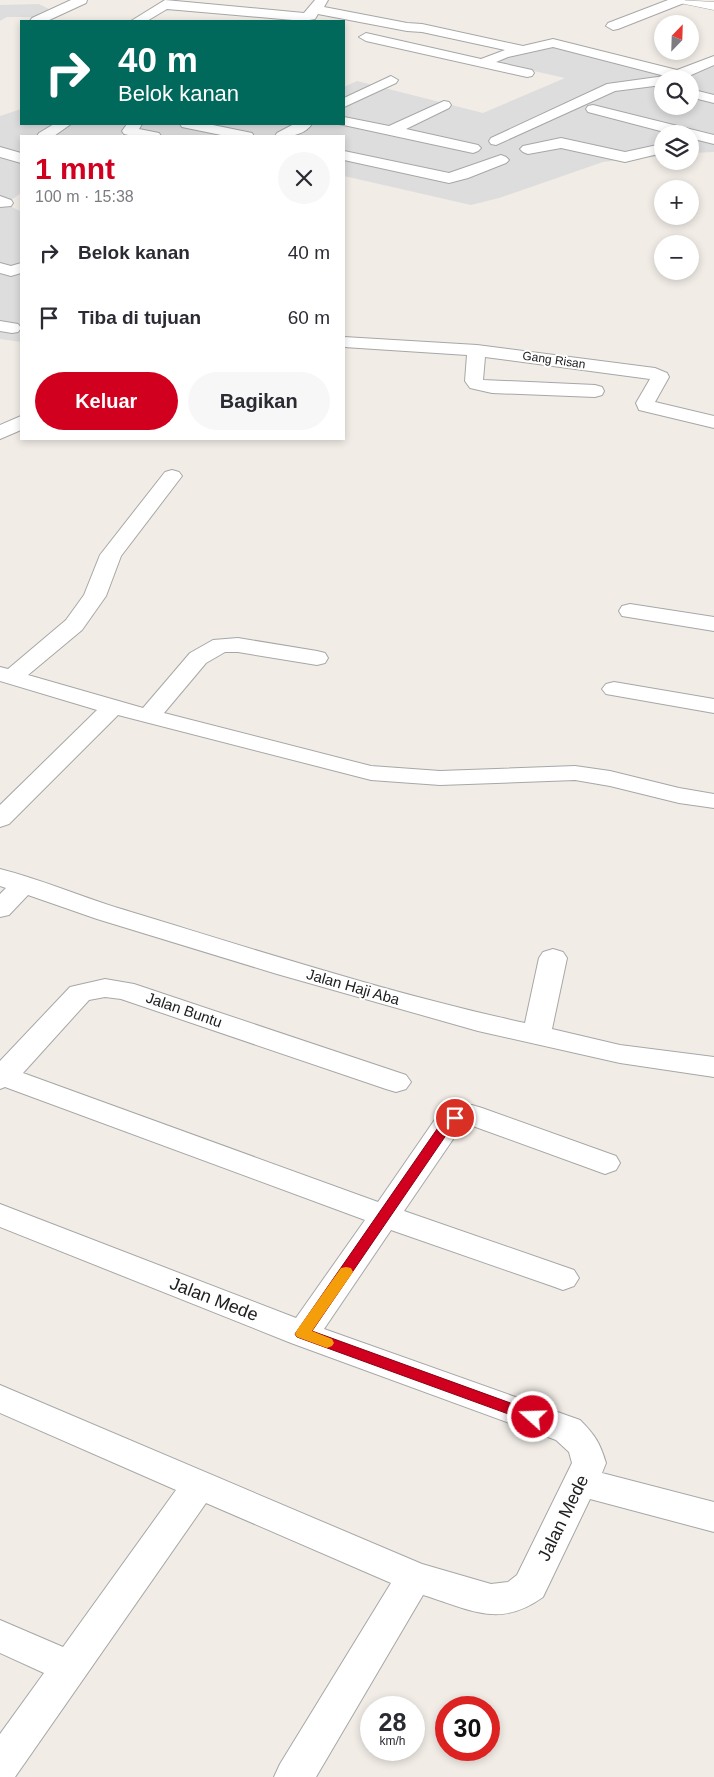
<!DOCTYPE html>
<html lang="id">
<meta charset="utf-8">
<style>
body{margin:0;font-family:Arial,sans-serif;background:#f7f7f7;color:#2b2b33;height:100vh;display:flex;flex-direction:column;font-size:19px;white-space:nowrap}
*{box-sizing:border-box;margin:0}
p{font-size:16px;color:#7c7c81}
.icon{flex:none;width:28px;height:28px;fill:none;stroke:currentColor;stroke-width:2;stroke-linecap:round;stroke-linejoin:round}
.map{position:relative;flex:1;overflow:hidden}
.sheet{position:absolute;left:20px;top:135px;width:325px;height:305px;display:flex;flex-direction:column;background:#fff;border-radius:0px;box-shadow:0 2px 8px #0003}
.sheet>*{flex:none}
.hud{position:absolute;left:20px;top:20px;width:325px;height:105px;border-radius:0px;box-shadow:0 2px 8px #0003;background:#00695c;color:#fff;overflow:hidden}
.needle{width:32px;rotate:23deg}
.fabs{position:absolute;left:654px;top:15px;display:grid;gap:10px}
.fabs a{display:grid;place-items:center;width:45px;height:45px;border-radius:50%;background:#fff;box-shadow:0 2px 8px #0003;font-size:25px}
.speed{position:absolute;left:360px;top:1696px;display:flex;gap:10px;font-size:25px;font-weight:700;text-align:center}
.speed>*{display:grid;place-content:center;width:65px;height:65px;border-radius:50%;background:#fff;box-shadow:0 2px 8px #0003;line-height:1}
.speed small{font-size:12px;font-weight:400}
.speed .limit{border:8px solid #d22;background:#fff;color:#111}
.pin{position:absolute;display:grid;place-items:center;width:42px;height:42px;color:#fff;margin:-21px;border:2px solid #fff;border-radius:50%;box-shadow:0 1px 5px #0007}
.me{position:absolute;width:55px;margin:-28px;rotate:290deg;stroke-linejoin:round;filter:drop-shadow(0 0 4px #0008)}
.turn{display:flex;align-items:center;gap:18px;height:105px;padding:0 15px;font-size:22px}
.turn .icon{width:65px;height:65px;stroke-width:2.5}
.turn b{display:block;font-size:35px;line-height:42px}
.round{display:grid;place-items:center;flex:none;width:52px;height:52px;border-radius:26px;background:#f7f7f7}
.head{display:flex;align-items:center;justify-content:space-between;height:85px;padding:0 15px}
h1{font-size:30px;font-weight:700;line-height:38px;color:#d0001e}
.button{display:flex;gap:10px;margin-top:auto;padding:10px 15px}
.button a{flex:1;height:58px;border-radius:30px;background:#d0001e;color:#fff;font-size:20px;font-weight:700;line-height:58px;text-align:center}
.button a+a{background:#f7f7f7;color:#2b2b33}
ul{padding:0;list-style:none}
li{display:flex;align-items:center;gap:15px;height:65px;padding:0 15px}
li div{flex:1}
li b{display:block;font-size:19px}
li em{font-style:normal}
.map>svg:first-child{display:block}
.residential{fill:#dedddd;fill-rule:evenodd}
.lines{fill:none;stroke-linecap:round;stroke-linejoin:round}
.minor-casing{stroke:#a7a7a7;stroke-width:2}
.tertiary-casing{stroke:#a7a7a7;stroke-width:1}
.minor{fill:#fff;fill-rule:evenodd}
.tertiary{fill:#fff;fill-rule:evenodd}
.route{fill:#d0001e;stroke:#870014}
.slow{fill:#f59e0b}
.labels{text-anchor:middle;stroke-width:4;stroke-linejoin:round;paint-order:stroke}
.far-street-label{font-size:12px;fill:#202020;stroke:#fff}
.street-label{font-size:15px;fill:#202020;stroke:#fff}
.near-street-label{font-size:18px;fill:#202020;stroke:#fff}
</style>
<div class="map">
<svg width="714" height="1777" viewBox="0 0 714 1777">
<rect width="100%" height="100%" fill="#f1ece6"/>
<!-- residential -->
<path class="residential" d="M 39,4 L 53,11 L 39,17 L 7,17 L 0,21 L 0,5 Z
M 551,46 L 677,73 L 714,56 L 714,152 L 690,153 L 690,134 L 662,134 L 662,156 L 603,162 L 499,198 L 471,205 L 344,176 L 344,136 L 150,136 L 126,131 L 120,136 L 21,136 L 21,193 L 6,204 L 20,211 L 21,342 L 0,339 L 0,116 L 21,109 L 21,124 L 344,124 L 344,87 L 357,81 L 483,113 L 565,78 L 493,62 L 507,55 ZM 662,79 L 690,79 L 690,106 L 662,106 Z"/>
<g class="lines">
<defs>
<path id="minor" d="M 71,0 L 87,0 L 86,3 L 47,21 L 30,21 L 32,18 Z
M 165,0 L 304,13 L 315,0 L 328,0 L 324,7 L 407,23 L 422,24 L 523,46 L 553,39 L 677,70 L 714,56 L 714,65 L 682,79 L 662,79 L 662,85 L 615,91 L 496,145 L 491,144 L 489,141 L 491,138 L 607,84 L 665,76 L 553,47 L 508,57 L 496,62 L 532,70 L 534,73 L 532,76 L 527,77 L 366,41 L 359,37 L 366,33 L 481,59 L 505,50 L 422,32 L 407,31 L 318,14 L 315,19 L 304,21 L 167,9 L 147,21 L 131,21 Z
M 668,0 L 685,0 L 684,3 L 618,29 L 613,30 L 606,26 L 608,23 Z
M 391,76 L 398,80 L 396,83 L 344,107 L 344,98 Z
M 690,89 L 714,95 L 714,103 L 690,97 Z
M 444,101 L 449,102 L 451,105 L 449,108 L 406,129 L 478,145 L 481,148 L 478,151 L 473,153 L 339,124 L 344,124 L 344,117 L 389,126 Z
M 593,105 L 714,135 L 714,144 L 690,138 L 690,134 L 672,134 L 588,112 L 586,109 L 588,106 Z
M 54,124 L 71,124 L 54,136 L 37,136 L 39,133 Z
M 127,124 L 142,124 L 139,129 L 159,133 L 161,136 L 133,136 L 124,134 L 122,131 Z
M 180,124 L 208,124 L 252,133 L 254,136 L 226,136 L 182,127 Z
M 294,124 L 312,124 C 304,136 288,137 275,136 L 277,133 Z
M 561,138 L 625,152 L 662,144 L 662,153 L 625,162 L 561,148 L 528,154 L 523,152 L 520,149 L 523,146 Z
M 0,147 L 21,153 L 21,163 L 0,157 Z
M 344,151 L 449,173 L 501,155 L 506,157 L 509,160 L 506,163 L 468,178 L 449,183 L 344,160 Z
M 0,196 L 11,200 L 13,203 L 11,206 L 0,207 Z
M 0,263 L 11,266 L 21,263 L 21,273 L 11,276 L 0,273 Z
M 0,321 L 18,324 L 21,328 L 18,332 L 12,333 L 0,331 Z
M 344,337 L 477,345 L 655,368 L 667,373 L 669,377 L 655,402 L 714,416 L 714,428 L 639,410 L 636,403 L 650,379 L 485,357 L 483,380 L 595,385 L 602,387 L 604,391 L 602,395 L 595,397 L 492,393 L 470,388 L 465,381 L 467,355 L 344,347 Z
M 21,416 L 21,430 L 0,439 L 0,425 Z
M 172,470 L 179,472 L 182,476 L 121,556 L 106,596 L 82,630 L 28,675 L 143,708 L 190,653 L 213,640 L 238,638 L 317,651 L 325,653 L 328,658 L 325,663 L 317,665 L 238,652 L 225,652 L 206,663 L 164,713 L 371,766 L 440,771 L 575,766 L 610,771 L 679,788 L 714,794 L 714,808 L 679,803 L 610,786 L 575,780 L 440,785 L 371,780 L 118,715 L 9,824 L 0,827 L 0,805 L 97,710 L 0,681 L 0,667 L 8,669 L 66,620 L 84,595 L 100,555 L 165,472 Z
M 630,604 L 714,617 L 714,631 L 622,616 L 619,611 L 622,606 Z
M 614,682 L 714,699 L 714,713 L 606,694 L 602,689 L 606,684 Z
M 0,869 C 40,879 79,896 118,908 C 253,949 388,993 525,1023 L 539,958 L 543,952 L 553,949 L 563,952 L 567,958 L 552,1029 L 620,1045 L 714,1057 L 714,1077 L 620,1063 L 478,1031 L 277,974 L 97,919 L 28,895 L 9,915 L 0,917 L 0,894 L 6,888 L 0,886 Z
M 105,979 L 134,984 L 406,1075 L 411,1082 L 406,1089 L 396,1092 L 386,1089 L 121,999 L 105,997 L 89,1000 L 23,1073 L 378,1202 L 438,1115 L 461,1106 L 472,1105 L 482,1108 L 616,1156 L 620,1163 L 616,1170 L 605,1174 L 470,1125 L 460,1129 L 404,1211 L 574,1270 L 579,1278 L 574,1286 L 563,1290 L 552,1286 L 391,1230 L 324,1329 L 580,1420 C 595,1435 600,1443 606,1463 L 602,1473 L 714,1502 L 714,1532 L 590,1499 L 543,1597 C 499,1629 469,1609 423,1595 L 316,1777 L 274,1777 L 280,1764 L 391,1583 L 206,1503 L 15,1777 L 0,1777 L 0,1734 L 44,1673 L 0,1653 L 0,1620 L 63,1647 L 176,1490 L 0,1413 L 0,1385 L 422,1564 L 491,1584 L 508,1582 L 517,1575 L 572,1463 L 569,1452 L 556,1440 L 291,1343 L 0,1227 L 0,1204 L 296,1318 L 365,1220 L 5,1087 L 0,1089 L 0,1061 L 70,987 Z"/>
<path id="tertiary" d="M 678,0 L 714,2 L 714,10 L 680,3 Z"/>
</defs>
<!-- minor casing -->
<use href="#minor" class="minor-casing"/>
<!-- tertiary casing -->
<use href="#tertiary" class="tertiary-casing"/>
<!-- minor -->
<use href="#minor" class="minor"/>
<!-- tertiary -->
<use href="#tertiary" class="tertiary"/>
</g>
<!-- route -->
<path class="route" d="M 455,1114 L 459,1115 L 461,1118 L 453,1125 L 312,1331 L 538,1413 L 540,1417 L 538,1421 L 533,1423 L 297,1337 L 295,1334 L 444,1119 Z"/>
<!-- slow -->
<path class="slow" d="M 346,1267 L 351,1268 L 353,1272 L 312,1331 L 332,1339 L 334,1343 L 332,1346 L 327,1348 L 297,1337 L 295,1334 L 297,1330 L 341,1268 Z"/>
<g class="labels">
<!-- far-street labels -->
<g class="far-street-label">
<text transform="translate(554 360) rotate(8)" y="4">Gang Risan</text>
</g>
<!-- street labels -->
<g class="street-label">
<text transform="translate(353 987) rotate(16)" y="5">Jalan Haji Aba</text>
<text transform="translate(184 1010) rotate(19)" y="5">Jalan Buntu</text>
</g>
<!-- near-street labels -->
<g class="near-street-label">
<text transform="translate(214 1299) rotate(21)" y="6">Jalan Mede</text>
<text transform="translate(563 1518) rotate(-64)" y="6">Jalan Mede</text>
</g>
</g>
</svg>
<div class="fabs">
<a><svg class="needle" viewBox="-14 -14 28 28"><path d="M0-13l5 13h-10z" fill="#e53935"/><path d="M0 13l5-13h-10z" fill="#7c7c81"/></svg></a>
<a><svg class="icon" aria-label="search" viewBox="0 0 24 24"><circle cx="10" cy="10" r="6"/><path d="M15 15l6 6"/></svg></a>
<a><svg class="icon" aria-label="layers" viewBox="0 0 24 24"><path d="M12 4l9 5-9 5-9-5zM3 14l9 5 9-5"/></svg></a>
<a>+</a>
<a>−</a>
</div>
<div class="speed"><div>28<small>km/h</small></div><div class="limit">30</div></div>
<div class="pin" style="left:455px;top:1118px;background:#d93025"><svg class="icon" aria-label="arrive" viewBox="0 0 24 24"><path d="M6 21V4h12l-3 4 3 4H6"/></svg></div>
<svg class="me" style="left:533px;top:1417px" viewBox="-20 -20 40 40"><circle r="17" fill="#d0001e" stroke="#fff" stroke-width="3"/><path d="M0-11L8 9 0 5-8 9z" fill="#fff"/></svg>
<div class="hud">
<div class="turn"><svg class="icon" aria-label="right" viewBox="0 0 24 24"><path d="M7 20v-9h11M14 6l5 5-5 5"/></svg><div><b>40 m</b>Belok kanan</div></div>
</div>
<section class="sheet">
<div class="head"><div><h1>1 mnt</h1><p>100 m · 15:38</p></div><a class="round"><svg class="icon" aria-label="close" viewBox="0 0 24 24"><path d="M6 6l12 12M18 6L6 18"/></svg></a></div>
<ul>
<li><svg class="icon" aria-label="right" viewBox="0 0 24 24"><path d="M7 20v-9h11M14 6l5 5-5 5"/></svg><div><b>Belok kanan</b></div><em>40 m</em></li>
<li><svg class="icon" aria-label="arrive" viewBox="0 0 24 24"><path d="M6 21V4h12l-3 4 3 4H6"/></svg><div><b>Tiba di tujuan</b></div><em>60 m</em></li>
</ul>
<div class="button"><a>Keluar</a><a>Bagikan</a></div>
</section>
</div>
